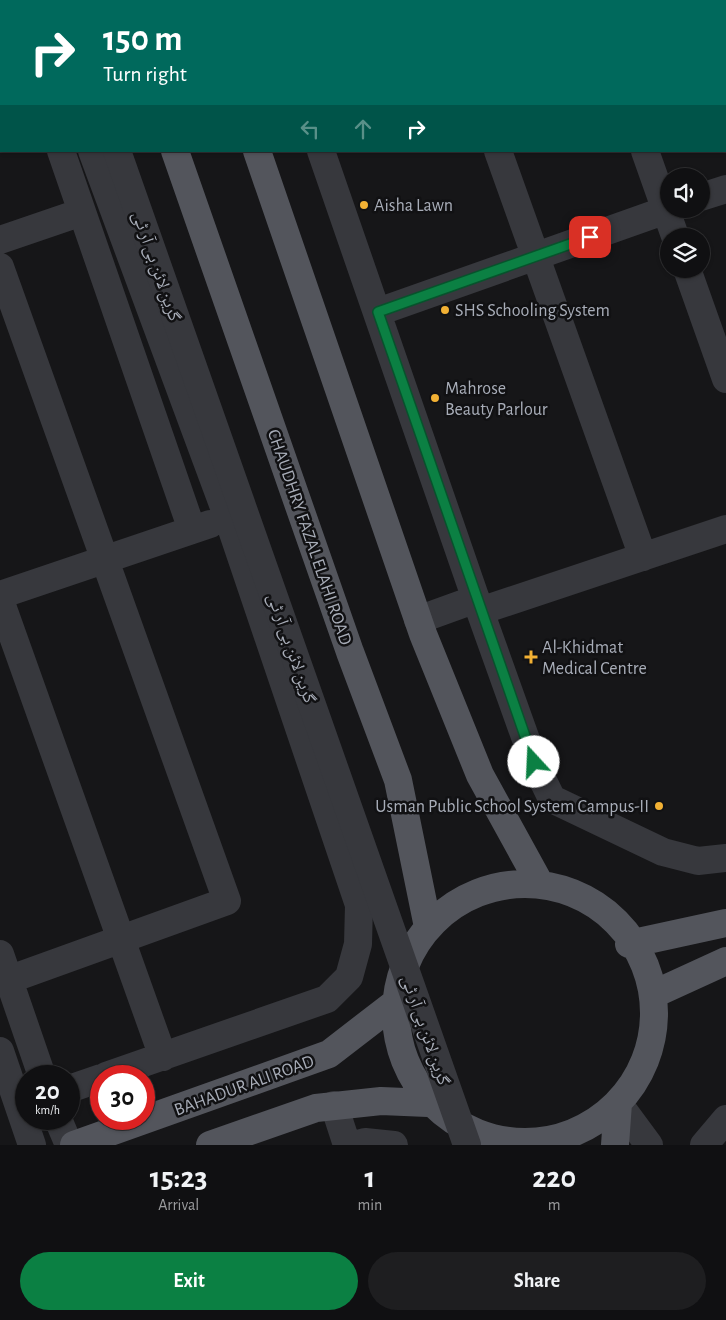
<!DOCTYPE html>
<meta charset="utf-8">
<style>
body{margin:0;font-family:"Alegreya Sans","Noto Naskh Arabic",sans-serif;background:#1e1e20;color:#f1f3f6;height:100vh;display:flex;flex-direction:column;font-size:19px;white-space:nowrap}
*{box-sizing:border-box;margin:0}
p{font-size:16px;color:#9c9d9f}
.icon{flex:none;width:28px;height:28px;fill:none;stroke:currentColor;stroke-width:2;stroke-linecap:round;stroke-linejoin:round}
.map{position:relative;height:1145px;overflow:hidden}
.panel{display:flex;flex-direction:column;background:#101012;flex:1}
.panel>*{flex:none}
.hud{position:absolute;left:0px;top:0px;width:726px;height:152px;box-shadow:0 1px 4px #0004,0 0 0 1px #303032;background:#00695c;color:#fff;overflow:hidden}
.controls{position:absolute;left:660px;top:168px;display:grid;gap:10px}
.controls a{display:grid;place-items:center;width:50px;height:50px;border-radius:50%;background:#101012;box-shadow:0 1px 4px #0004,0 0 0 1px #303032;font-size:25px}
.speed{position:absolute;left:15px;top:1065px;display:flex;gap:10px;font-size:25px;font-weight:700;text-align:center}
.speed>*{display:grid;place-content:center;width:65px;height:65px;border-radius:50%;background:#101012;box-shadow:0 1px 4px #0004,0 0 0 1px #303032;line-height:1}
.speed small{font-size:12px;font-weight:400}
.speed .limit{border:8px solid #d22;background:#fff;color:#111}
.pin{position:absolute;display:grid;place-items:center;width:42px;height:42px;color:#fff;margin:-21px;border-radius:10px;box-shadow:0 2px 8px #0006}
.me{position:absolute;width:55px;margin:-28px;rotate:340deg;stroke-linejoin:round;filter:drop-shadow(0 0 4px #0008)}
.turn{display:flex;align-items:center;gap:18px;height:105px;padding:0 20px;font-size:22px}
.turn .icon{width:65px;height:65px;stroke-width:2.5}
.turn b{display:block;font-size:35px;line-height:42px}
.lanes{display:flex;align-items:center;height:48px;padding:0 20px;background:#0003;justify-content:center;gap:25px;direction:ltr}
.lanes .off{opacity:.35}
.eta{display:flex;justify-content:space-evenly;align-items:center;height:85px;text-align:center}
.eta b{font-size:30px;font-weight:700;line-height:35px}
.action{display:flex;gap:10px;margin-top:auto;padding:10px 20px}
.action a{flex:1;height:58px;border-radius:30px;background:#0b8043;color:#fff;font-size:20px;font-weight:700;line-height:58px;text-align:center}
.action a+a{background:#1e1e20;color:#f1f3f6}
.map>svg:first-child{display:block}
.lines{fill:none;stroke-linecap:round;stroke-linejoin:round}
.minor{stroke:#37383d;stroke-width:28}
.major{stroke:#53555c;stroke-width:28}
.minor-bridge{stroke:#37383d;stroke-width:28}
.route-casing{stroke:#07532c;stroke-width:12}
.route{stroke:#0b8043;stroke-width:9}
.poi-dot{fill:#f2b134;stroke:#111113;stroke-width:2}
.labels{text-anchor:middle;stroke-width:5;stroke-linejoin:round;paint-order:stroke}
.poi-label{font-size:18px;fill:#a8adb8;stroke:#111113;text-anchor:start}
.street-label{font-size:18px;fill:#a8adb8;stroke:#111113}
</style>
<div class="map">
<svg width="726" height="1145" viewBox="0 0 726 1145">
<rect width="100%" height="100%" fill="#161618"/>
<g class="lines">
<!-- minor -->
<path class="minor" d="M 8,0 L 8,1
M 35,0 L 36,1
M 64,0 L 64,1
M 268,0 L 268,1
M 446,0 L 446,1
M 593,0 L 593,1
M 61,151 L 192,530
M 92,151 L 228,518 L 359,905 L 358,944 L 349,977 L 327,999 L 106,1076
M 321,151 L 480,611 L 534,762 L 552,799 L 663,852 L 698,861 L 726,858
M 498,151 L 643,557
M 645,151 L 675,236
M 701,197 L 726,189
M 0,240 L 82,212
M 0,267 L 227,901 L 8,980
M 687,269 L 726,379
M 378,312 L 669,209
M 0,595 L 210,524
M 0,600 L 163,1057
M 480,611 L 726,529
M 418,620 L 476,599
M 0,954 L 42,1076
M 0,1051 L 32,1145
M 69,1089 L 101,1078
M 618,1103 L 649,1145
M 334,1105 L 347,1145
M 58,1119 L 69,1145
M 354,1145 L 365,1142 L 394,1145
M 704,1145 L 726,1119"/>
<!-- major -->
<path class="major" d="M 122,0 L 123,1
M 205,0 L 205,1
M 175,151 L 350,652 L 398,780 L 428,927
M 257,151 L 423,634 L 480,775 L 540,884
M396 1013a129 129 0 1 1 258 0a129 129 0 1 1-258 0Z
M 629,944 L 726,923
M 654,994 L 726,961
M 74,1145 L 329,1054 L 399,1000
M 210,1145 L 316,1108 L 381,1101 L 428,1103
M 615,1145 L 618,1103"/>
<!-- minor-bridge -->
<path class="minor-bridge" d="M 117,151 L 467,1145"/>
</g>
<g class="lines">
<defs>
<path id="route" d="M 534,762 L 378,312 L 590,237"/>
</defs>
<!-- route casing -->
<use href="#route" class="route-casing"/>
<!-- route -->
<use href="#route" class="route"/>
</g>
<!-- markers -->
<g class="poi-dot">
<circle cx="364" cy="205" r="5"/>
<circle cx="445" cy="310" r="5"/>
<circle cx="435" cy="398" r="5"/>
<path d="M528.5 649.5h5v5h5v5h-5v5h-5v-5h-5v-5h5z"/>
<circle cx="659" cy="806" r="5"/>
</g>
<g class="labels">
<!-- poi labels -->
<g class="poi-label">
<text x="374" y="211">Aisha Lawn</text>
<text x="455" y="316">SHS Schooling System</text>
<text x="445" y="394">Mahrose<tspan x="445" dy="21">Beauty Parlour</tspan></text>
<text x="542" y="653">Al-Khidmat<tspan x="542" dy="21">Medical Centre</tspan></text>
<text x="649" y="812" text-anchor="end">Usman Public School System Campus-II</text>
</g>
<!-- street labels -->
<g class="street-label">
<text transform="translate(157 266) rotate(71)" y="6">گرین لائن بی آر ٹی</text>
<text transform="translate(310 537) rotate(71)" y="6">CHAUDHRY FAZAL ELAHI ROAD</text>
<text transform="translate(292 648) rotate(71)" y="6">گرین لائن بی آر ٹی</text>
<text transform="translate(426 1030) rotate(71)" y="6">گرین لائن بی آر ٹی</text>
<text transform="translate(244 1085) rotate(-20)" y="6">BAHADUR ALI ROAD</text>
</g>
</g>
</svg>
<div class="controls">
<a><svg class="icon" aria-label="sound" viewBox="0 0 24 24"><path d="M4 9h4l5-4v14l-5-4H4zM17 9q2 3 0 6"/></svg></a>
<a><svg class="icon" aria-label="layers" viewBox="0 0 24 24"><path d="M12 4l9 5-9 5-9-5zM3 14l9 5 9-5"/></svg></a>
</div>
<div class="speed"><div>20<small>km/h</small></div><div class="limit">30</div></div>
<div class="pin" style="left:590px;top:237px;background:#d93025"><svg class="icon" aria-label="arrive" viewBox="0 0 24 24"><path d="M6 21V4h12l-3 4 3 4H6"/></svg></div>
<svg class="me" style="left:534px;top:762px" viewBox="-20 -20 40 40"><circle r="19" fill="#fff"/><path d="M0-13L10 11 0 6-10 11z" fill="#0b8043"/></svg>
<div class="hud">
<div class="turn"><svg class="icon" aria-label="right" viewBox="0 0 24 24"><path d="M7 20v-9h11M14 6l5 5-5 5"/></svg><div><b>150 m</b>Turn right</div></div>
<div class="lanes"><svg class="icon off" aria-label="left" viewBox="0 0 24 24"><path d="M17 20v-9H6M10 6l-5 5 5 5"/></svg><svg class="icon off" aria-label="ahead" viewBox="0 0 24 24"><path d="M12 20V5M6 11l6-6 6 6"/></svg><svg class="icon" aria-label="right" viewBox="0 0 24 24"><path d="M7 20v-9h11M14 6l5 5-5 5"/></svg></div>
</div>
</div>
<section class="panel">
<div class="eta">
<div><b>15:23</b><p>Arrival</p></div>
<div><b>1</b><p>min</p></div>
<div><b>220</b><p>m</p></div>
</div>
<div class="action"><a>Exit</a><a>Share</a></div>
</section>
